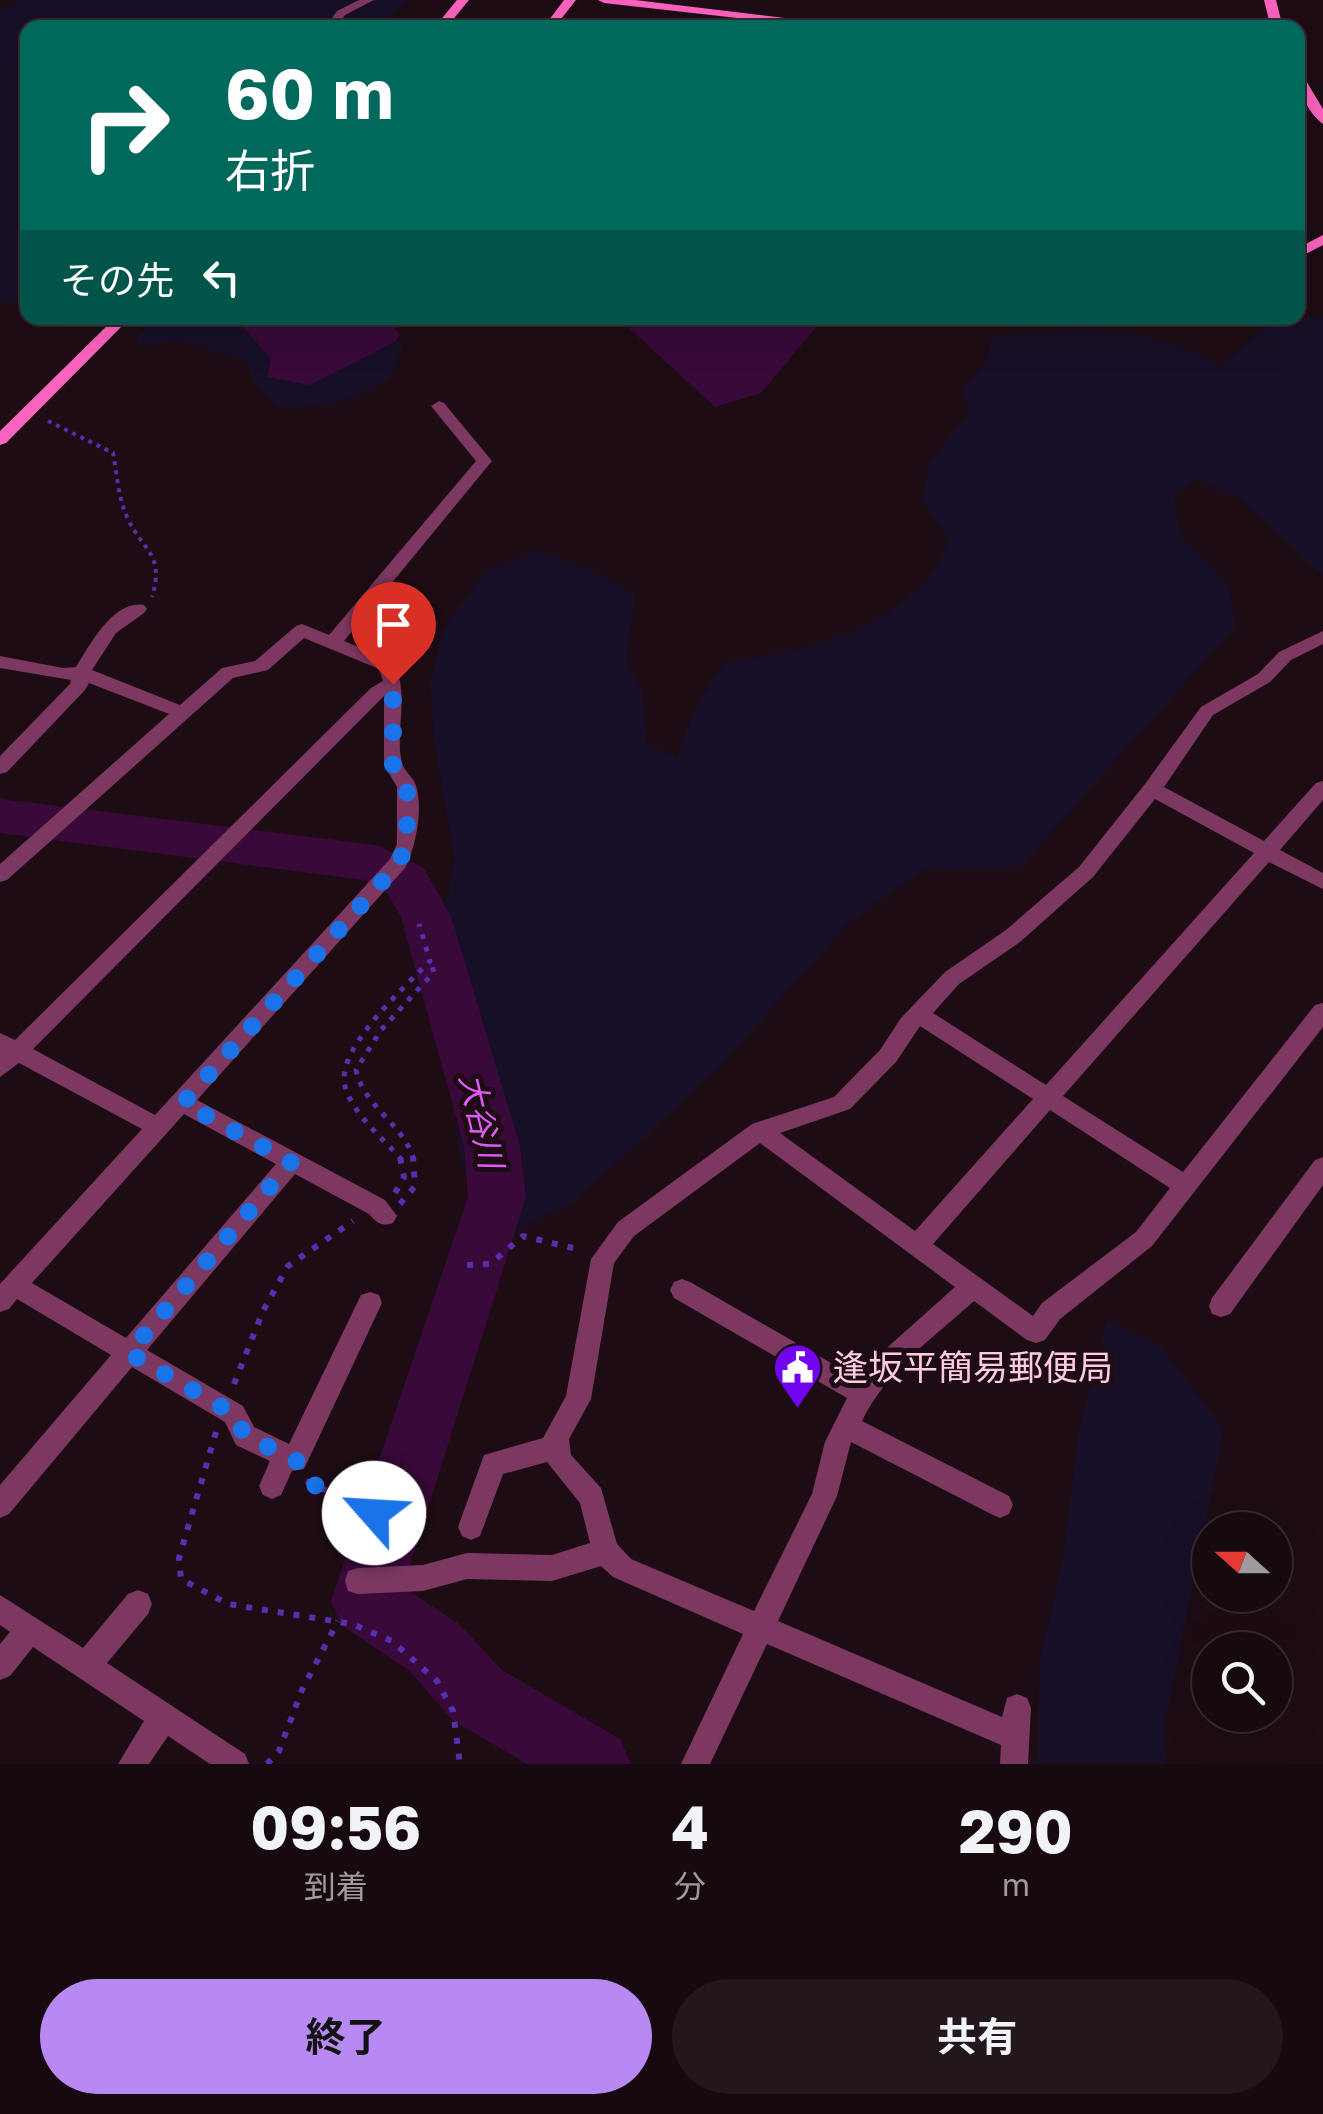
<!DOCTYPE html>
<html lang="ja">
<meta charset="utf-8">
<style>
body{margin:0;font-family:"Golos Text","Noto Sans JP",sans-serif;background:#23171d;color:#f1f3f6;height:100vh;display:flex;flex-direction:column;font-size:38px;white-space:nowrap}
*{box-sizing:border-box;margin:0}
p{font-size:32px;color:#9e9a9e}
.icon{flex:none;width:55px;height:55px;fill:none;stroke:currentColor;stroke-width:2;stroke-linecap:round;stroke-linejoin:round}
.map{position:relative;height:1764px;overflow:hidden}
.details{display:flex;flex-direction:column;background:#16090f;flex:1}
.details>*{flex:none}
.top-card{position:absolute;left:20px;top:20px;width:1285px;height:305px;border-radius:20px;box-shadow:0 10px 40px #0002,0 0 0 2px #352a2f;background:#00695c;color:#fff;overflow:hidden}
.needle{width:65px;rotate:291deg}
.fabs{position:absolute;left:1192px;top:1512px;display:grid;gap:20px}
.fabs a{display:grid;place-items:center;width:100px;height:100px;border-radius:50%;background:#16090f;box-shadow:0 10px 40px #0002,0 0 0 2px #352a2f;font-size:50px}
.pin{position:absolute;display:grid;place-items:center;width:85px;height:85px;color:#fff;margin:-102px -42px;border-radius:50% 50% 50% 0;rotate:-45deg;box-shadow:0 0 10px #0007}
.pin .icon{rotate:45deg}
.me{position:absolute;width:110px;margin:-55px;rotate:296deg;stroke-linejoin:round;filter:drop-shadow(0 0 8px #0008)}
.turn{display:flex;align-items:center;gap:35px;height:210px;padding:0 40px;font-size:45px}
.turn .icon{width:130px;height:130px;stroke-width:2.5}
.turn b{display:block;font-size:70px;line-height:85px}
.then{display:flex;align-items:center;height:95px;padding:0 40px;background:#0003;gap:20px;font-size:38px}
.eta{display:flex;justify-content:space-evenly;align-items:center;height:170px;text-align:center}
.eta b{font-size:60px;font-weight:700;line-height:70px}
.primary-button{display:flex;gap:20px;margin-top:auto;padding:20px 40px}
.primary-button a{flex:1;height:115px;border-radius:60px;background:#b888f3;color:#111;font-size:40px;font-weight:700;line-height:115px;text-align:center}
.primary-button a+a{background:#23171d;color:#f1f3f6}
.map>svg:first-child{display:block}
.green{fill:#170f27}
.water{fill:#390939}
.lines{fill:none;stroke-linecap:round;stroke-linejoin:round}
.river{fill:#390939;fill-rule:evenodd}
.path-far2{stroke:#552fac;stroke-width:4;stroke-dasharray:4 5;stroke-linecap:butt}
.path-far1{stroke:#552fac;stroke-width:5;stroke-dasharray:5 8;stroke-linecap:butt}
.path{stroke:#552fac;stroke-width:6;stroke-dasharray:6 10;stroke-linecap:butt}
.street{fill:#7c3860;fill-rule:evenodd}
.secondary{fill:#fc63c0;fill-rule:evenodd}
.route{stroke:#1a73e8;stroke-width:18;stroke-dasharray:0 32.4}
.labels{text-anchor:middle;stroke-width:10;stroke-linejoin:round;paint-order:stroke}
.water-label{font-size:32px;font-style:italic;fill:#e05afc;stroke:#1e0c14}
.near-poi-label{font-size:35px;fill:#fecae5;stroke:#1e0c14;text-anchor:start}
</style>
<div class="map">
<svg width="1323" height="1764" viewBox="0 0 1323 1764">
<rect width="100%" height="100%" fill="#1e0c14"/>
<!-- green -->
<path class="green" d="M 27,0 L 408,0 L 378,27 L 28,28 L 27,301 L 0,303 L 0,11 Z
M 1323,317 L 1323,576 L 1241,499 L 1197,480 L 1173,495 L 1181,537 L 1228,584 L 1236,626 L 1020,867 L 926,869 L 848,923 L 724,1062 L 631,1150 L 572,1202 L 489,1246 L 458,1150 L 449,1001 L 440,934 L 455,860 L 434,740 L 430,683 L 442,631 L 483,574 L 537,550 L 591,571 L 635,595 L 626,660 L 642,692 L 647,745 L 677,757 C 688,722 702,693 724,663 C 796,651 863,639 920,588 C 932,577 941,556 950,542 L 922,501 L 930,461 L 969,413 L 962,386 C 983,372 989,362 991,337 C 1069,329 1151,322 1221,366 L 1275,318 Z
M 155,318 L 241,318 L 239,325 L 260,336 L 404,341 C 400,352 397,369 389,377 C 365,401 308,411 277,407 L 254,381 L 246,361 L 178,340 L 141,347 L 137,337 Z
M 1107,1320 L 1161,1347 L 1224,1430 L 1164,1729 L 1166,1764 L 1038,1764 L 1039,1662 L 1062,1565 L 1079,1431 Z"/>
<!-- water -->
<path class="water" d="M 242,318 L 388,318 L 400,335 L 395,342 L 310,385 L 267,377 L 271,359 L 243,327 Z
M 678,318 L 819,318 L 822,320 L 761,393 L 715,407 L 629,328 Z"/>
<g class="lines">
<!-- river -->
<path class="river" d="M 0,799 L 376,845 L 423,867 L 451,916 L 520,1146 L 526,1197 L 403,1587 L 459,1624 L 502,1670 L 620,1739 L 631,1764 L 527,1764 L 452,1720 L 411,1672 L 341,1625 L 331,1601 L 468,1197 L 464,1146 L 401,917 L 387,893 L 365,880 L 0,833 Z"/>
<!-- path-far2 -->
<path class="path-far2" d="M 48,421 L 113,453 C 117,474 118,497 127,517 C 143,552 165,553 152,597"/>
<!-- path-far1 -->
<path class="path-far1" d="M 402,1160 C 384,1139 352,1114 345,1086 C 335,1049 406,986 430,961 L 419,924
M 414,1160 C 403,1123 364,1107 356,1070 L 381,1030 L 434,972 L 430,961"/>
<!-- path -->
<path class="path" d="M 395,1193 L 404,1177 L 400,1157
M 400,1204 L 415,1186 L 413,1157
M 467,1265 L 490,1264 L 523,1236 L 581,1250
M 234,1384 L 263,1311 L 288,1266 L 353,1221
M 216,1432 L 179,1558 L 181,1579 L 228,1604 L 352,1624 L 392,1641 L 437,1681 L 453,1711 L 460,1764
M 306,1481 L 374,1513 L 364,1539
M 267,1764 L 279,1751 L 302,1690 L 338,1621"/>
<!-- street -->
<path class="street" d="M 359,0 L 374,0 L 345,15 L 336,28 L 325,28 L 337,11 Z
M 439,401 L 444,403 L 492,461 L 344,641 L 393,661 C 411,697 394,729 402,763 C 404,771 412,776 415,783 C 424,805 416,848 405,868 L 197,1100 L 385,1200 L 397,1216 L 393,1223 C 381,1227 377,1223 369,1214 L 295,1174 L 147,1350 L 243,1406 L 254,1427 L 289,1444 L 361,1295 L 370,1292 L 379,1295 L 382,1303 L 304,1469 L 292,1471 L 281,1495 L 272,1499 L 263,1495 L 259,1486 L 270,1461 L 236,1445 L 225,1422 L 132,1367 L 9,1514 L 0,1518 L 0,1485 L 111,1355 L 17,1299 L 9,1309 L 0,1312 L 0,1284 L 142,1129 L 19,1063 L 0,1077 L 0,1033 L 15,1040 L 371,688 L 383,681 L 379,669 L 304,638 L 268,670 L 233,678 L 7,880 L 0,882 L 0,864 L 169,714 L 89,683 L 85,690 L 7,772 L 0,774 L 0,756 L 70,684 L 71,680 L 0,668 L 0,656 L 63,668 L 76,667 C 90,645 113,600 144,605 L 147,609 L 144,613 L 116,633 L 92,670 L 180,705 L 222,668 L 255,661 L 296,626 L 302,624 L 329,635 L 476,461 L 431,406 ZM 384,696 L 384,765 L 397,787 L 397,844 L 390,859 L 155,1115 L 33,1049 ZM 184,1114 L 276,1164 L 126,1338 L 32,1283 Z
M 1323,631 L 1323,644 L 1291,660 L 1270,682 L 1213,715 L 1164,787 L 1264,841 L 1316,783 L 1323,781 L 1323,800 L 1280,850 L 1323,873 L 1323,889 L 1269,862 L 1063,1096 L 1183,1172 L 1315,1005 L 1323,1003 L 1323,1027 L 1152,1246 L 1060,1319 L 1045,1340 L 1036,1343 L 1027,1340 L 974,1301 C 934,1337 886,1371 862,1421 L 1009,1496 L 1013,1505 L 1009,1514 L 1000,1518 L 991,1514 L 851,1442 L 837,1496 L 778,1621 L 1002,1717 L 1007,1698 L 1017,1694 L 1027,1698 L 1031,1708 L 1028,1764 L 1000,1764 L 1001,1745 L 767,1644 L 710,1764 L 681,1764 L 743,1634 L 613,1577 L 601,1566 L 552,1581 L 467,1579 L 423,1591 L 358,1594 L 348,1591 L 345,1581 L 348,1571 L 358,1568 L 423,1565 L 467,1553 L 552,1555 L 590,1543 L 580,1503 L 547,1462 L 503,1474 L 480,1536 L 471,1540 L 462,1536 L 458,1527 L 484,1455 L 543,1438 L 566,1396 L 591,1259 L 618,1222 L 752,1124 L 834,1097 L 880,1050 L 901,1018 L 945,972 L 1006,930 L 1079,867 L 1145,784 L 1201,707 L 1258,674 L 1279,652 ZM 1155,799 L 1254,853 L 1046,1085 L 933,1013 L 959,984 L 1020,942 L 1093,877 ZM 920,1026 L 1033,1099 L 915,1231 L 780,1133 L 850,1109 L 896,1062 ZM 1050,1110 L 1170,1188 L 1136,1232 L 1042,1303 L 1033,1316 L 933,1244 ZM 760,1143 L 955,1287 L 871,1362 L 859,1379 L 690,1282 L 682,1279 L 674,1282 L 670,1290 L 674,1298 L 847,1398 L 825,1442 L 812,1494 L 754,1611 L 631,1559 L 617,1544 L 601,1488 L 571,1455 L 569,1439 L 591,1399 L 614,1263 L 634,1236 Z
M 1323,1157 L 1323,1185 L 1230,1314 L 1221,1317 L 1212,1314 L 1209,1306 L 1212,1298 L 1315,1160 Z
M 138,1590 L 148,1594 L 152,1604 L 148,1614 L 107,1663 L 245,1754 L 249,1764 L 210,1764 L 168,1736 L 149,1764 L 118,1764 L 144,1721 L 33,1647 L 10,1676 L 0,1680 L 0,1644 L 10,1632 L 0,1625 L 0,1595 L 83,1648 L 128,1594 Z"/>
<!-- secondary -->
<path class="secondary" d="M 457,0 L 469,0 L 446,28 L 434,28 Z
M 564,0 L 576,0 L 554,28 L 543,28 Z
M 598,0 L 635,0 L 867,28 L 826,28 L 604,3 Z
M 1264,0 L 1276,0 L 1283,28 L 1271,28 Z
M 1298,73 L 1302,74 L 1323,109 L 1323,124 C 1309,114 1297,90 1298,73 Z
M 1323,235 L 1323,245 L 1298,258 L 1298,248 Z
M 115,318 L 130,318 L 6,443 L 0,445 L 0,431 Z"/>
</g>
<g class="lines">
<!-- route -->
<path class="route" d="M 374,1513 L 306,1481 L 296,1460 L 245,1436 L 234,1414 L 129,1353 L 291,1162 L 183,1103 L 398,864 L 407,844 L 407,786 L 393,766 L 393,684"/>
</g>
<!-- icons -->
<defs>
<symbol id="civic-pin" viewBox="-11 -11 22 30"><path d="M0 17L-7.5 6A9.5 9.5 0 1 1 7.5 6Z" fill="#7205ef" stroke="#1e0c14"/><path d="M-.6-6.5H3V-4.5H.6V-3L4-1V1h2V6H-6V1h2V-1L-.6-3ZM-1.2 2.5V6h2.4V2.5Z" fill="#fff"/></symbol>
</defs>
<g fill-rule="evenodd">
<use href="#civic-pin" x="770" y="1340" width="55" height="75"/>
</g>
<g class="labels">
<!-- water labels -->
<g class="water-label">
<text transform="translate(481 1121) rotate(77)" y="11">大谷川</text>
</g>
<!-- near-poi labels -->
<g class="near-poi-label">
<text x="833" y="1380">逢坂平簡易郵便局</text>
</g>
</g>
</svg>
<div class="fabs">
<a><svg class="needle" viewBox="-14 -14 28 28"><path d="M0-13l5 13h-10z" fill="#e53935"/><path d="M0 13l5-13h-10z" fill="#9e9a9e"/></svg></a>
<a><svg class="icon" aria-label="search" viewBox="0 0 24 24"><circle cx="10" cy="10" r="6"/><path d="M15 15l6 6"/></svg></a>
</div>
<div class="pin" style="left:393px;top:684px;background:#d93025"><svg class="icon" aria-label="arrive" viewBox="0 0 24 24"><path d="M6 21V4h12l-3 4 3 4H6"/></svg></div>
<svg class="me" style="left:374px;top:1513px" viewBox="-20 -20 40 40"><circle r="19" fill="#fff"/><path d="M0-13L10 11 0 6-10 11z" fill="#1a73e8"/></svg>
<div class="top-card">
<div class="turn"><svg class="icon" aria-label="right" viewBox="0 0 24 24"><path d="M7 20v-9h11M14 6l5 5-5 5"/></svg><div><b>60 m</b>右折</div></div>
<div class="then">その先<svg class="icon" aria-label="left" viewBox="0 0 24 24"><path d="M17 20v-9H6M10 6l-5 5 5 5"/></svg></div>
</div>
</div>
<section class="details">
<div class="eta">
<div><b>09:56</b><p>到着</p></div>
<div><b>4</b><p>分</p></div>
<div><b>290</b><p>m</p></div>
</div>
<div class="primary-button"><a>終了</a><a>共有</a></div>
</section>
